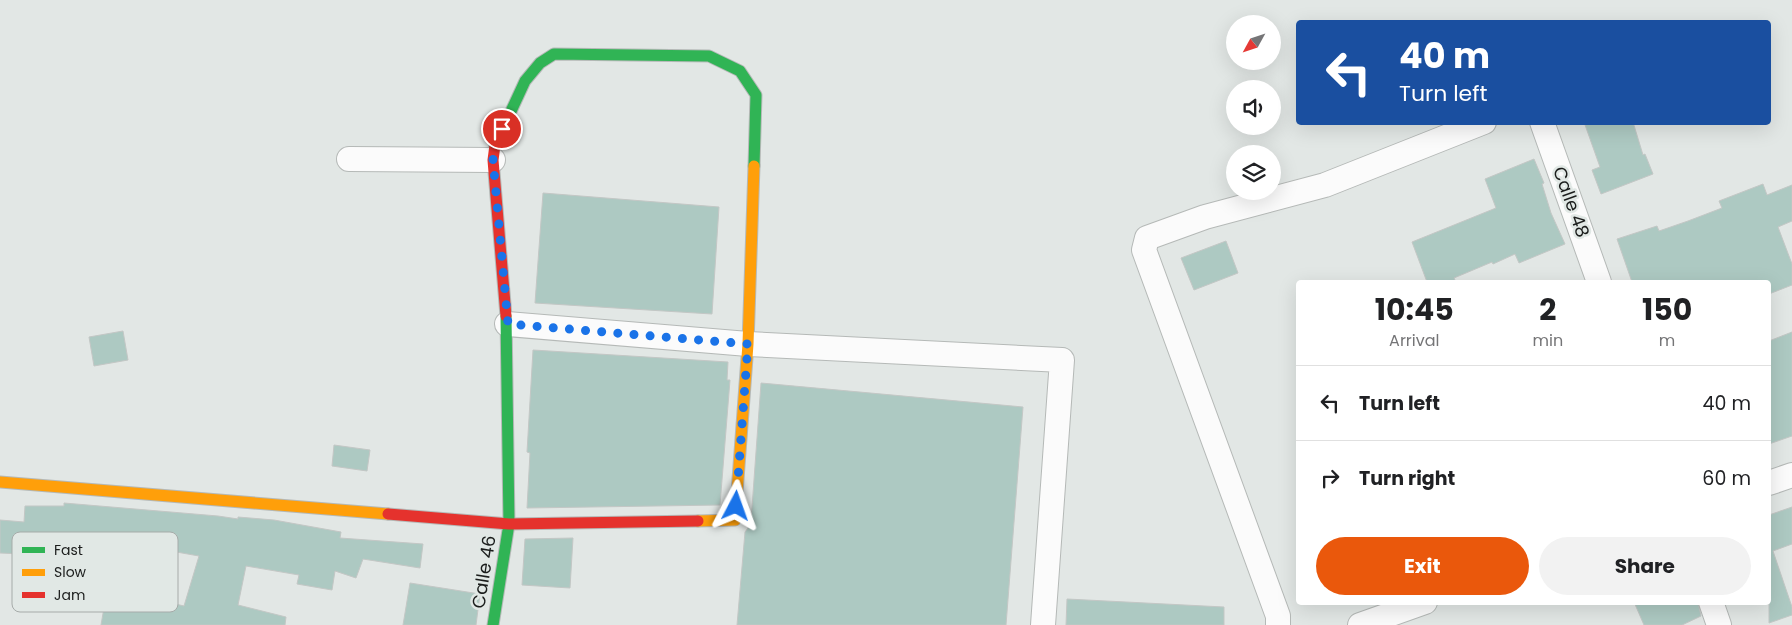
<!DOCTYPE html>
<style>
body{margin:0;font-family:Poppins,sans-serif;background:#f2f2f2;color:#202124;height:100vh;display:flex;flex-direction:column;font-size:19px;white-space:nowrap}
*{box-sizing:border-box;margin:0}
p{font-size:16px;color:#757577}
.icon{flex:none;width:28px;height:28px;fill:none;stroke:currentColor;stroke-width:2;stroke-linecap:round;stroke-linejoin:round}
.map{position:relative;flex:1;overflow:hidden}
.drawer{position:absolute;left:1296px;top:280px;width:475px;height:325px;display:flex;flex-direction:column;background:#fff;border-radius:5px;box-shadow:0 5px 20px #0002}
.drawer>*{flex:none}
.top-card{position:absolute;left:1296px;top:20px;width:475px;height:105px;border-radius:5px;box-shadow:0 5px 20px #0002;background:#1a4fa0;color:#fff;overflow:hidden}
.needle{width:32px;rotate:230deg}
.fabs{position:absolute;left:1226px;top:15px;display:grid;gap:10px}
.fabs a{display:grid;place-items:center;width:55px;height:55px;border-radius:50%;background:#fff;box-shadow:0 5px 20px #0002;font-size:25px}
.pin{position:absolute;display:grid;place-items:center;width:42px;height:42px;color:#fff;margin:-21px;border:2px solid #fff;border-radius:50%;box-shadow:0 1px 5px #0007}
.me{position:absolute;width:55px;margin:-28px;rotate:4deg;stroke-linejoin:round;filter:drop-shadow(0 0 4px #0008)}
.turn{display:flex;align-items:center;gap:18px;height:105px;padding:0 20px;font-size:22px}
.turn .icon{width:65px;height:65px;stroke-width:2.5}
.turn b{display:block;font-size:35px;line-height:42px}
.eta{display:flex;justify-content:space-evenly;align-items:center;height:85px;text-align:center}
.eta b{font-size:30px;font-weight:700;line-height:35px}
.action{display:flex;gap:10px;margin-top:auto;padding:10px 20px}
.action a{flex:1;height:58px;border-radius:30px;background:#ea580c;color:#fff;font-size:20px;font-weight:700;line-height:58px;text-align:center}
.action a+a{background:#f2f2f2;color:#202124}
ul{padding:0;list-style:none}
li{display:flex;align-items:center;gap:15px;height:75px;padding:0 20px;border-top:1px solid #e0e0e0}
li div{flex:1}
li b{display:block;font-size:19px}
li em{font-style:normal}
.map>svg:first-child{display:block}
.building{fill:#adc9c2;stroke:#c3c7c5}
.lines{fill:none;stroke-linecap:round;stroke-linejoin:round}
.street-casing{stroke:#b5b9b7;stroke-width:26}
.fast-casing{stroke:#b5b9b7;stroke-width:13}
.slow-casing{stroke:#b5b9b7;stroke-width:13}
.jam-casing{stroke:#b5b9b7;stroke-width:13}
.street{stroke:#fbfbfb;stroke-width:24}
.fast{stroke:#30b455;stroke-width:11}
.slow{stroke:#ff9f0a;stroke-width:11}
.jam{stroke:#e5322d;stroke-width:11}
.route{stroke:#1a73e8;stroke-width:9;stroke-dasharray:0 16.2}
.labels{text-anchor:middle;stroke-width:5;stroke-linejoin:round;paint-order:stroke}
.street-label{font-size:18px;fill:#1b1d1c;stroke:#e1e8e5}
.key{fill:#e1e8e5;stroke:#a6aba9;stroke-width:1}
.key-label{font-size:14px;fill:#1b1d1c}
</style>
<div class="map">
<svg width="1792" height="625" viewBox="0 0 1792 625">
<rect width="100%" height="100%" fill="#e2e7e5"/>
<!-- building -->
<path class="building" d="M 1584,122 L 1633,122 L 1643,155 L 1645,154 L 1653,174 L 1601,194 L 1592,170 L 1600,167 Z
M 1534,159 L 1544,183 L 1542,184 L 1551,213 L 1565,244 L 1519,263 L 1515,254 L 1493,264 L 1492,262 L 1454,278 L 1456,282 L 1427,282 L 1412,242 L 1496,208 L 1485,179 Z
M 1763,184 L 1767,195 L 1792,185 L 1792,221 L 1778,227 L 1792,264 L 1792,285 L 1769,294 L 1769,282 L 1632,282 L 1617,239 L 1657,226 L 1659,231 L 1688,221 L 1722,208 L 1719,201 Z
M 543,193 L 719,207 L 712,314 L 535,303 Z
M 1226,241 L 1238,273 L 1194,290 L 1181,258 Z
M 123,331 L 128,360 L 94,366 L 89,337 Z
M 1792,332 L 1792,436 L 1769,444 L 1769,341 Z
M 533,350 L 728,362 L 727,380 L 730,380 L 720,505 L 527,508 L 530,453 L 527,452 Z
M 761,383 L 1023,407 L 1006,625 L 737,625 L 745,532 L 748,528 L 751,521 Z
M 334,445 L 370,450 L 367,471 L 332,466 Z
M 64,503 L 218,516 L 238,519 L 238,517 L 274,520 L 341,532 L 340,538 L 423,544 L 420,568 L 363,559 L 356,578 L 335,571 L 332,590 L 297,584 L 299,575 L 246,566 L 238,605 L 286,617 L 285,625 L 101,625 L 106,596 L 166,607 L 167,602 L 184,606 L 199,556 L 120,542 L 116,567 L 85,562 L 86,553 L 22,545 L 21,554 L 0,553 L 0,520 L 24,522 L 25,506 L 64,506 Z
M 1792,507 L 1792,544 L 1773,551 L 1792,607 L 1792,615 L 1769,623 L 1769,515 Z
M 573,538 L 570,588 L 522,585 L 525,539 Z
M 410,583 L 480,594 L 476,625 L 403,625 Z
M 1067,599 L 1224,607 L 1224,625 L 1066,625 Z
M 1634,602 L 1698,602 L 1701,616 L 1682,625 L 1644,625 Z"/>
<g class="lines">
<defs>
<path id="street" d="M 1542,122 L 1599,282
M 349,159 L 493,160
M 507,324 L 748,344 L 1062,360 L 1043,625
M 1769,483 L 1792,475
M 1711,602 L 1719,625
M 1278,625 L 1278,616 L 1144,250 L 1147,238 L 1205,217 L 1325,185 L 1484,122
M 1360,625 L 1425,602"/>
<path id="fast" d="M 500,135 L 525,81 L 540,63 L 554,54 L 709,56 L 740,71 L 756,95 L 754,166
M 493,625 L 509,524 L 506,316"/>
<path id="slow" d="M 0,482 L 388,514
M 698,521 L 735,520 L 748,344 L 754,166"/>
<path id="jam" d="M 500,135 L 495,145 L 493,160 L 506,316
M 388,514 L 509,524 L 698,521"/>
</defs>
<!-- street casing -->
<use href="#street" class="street-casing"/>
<!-- fast casing -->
<use href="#fast" class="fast-casing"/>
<!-- slow casing -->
<use href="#slow" class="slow-casing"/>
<!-- jam casing -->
<use href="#jam" class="jam-casing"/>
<!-- street -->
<use href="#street" class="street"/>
<!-- fast -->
<use href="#fast" class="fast"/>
<!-- slow -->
<use href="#slow" class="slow"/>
<!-- jam -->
<use href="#jam" class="jam"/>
</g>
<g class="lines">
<!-- route -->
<path class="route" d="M 502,129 L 494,145 L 493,160 L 508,324 L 748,344 L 736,506"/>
</g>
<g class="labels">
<!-- street labels -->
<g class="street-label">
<text transform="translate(1571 202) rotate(70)" y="6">Calle 48</text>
<text transform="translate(484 572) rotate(-81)" y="6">Calle 46</text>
</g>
</g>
<!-- legend -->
<rect x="12" y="532" width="166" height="80" rx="8" class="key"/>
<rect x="22" y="547" width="23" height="6" fill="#30b455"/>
<rect x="22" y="569" width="23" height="7" fill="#ff9f0a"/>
<rect x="22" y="592" width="23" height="6" fill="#e5322d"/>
<g class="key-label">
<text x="54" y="555">Fast</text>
<text x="54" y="577">Slow</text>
<text x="54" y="600">Jam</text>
</g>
</svg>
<div class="fabs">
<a><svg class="needle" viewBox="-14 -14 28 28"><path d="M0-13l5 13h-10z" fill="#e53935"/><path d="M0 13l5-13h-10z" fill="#757577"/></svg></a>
<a><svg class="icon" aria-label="sound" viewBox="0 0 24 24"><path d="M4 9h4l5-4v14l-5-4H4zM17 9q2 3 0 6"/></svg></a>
<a><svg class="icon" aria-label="layers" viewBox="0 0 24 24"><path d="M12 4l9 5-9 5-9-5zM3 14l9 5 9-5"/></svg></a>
</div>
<div class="pin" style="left:502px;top:129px;background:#d93025"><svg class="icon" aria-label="arrive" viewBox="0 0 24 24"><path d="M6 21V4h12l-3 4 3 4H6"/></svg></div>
<svg class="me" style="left:736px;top:506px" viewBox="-20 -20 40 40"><path d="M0-17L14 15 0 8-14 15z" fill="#1a73e8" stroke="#fff" stroke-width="4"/></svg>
<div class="top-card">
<div class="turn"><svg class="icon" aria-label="left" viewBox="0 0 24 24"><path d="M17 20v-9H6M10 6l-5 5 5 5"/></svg><div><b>40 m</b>Turn left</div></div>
</div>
<section class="drawer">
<div class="eta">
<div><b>10:45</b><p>Arrival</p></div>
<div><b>2</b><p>min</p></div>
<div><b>150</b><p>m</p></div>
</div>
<ul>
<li><svg class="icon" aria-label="left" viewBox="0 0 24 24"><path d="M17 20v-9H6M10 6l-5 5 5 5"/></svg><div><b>Turn left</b></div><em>40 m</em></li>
<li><svg class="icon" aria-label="right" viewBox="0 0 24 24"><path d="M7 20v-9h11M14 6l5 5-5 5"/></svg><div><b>Turn right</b></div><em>60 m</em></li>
</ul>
<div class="action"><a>Exit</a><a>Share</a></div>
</section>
</div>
